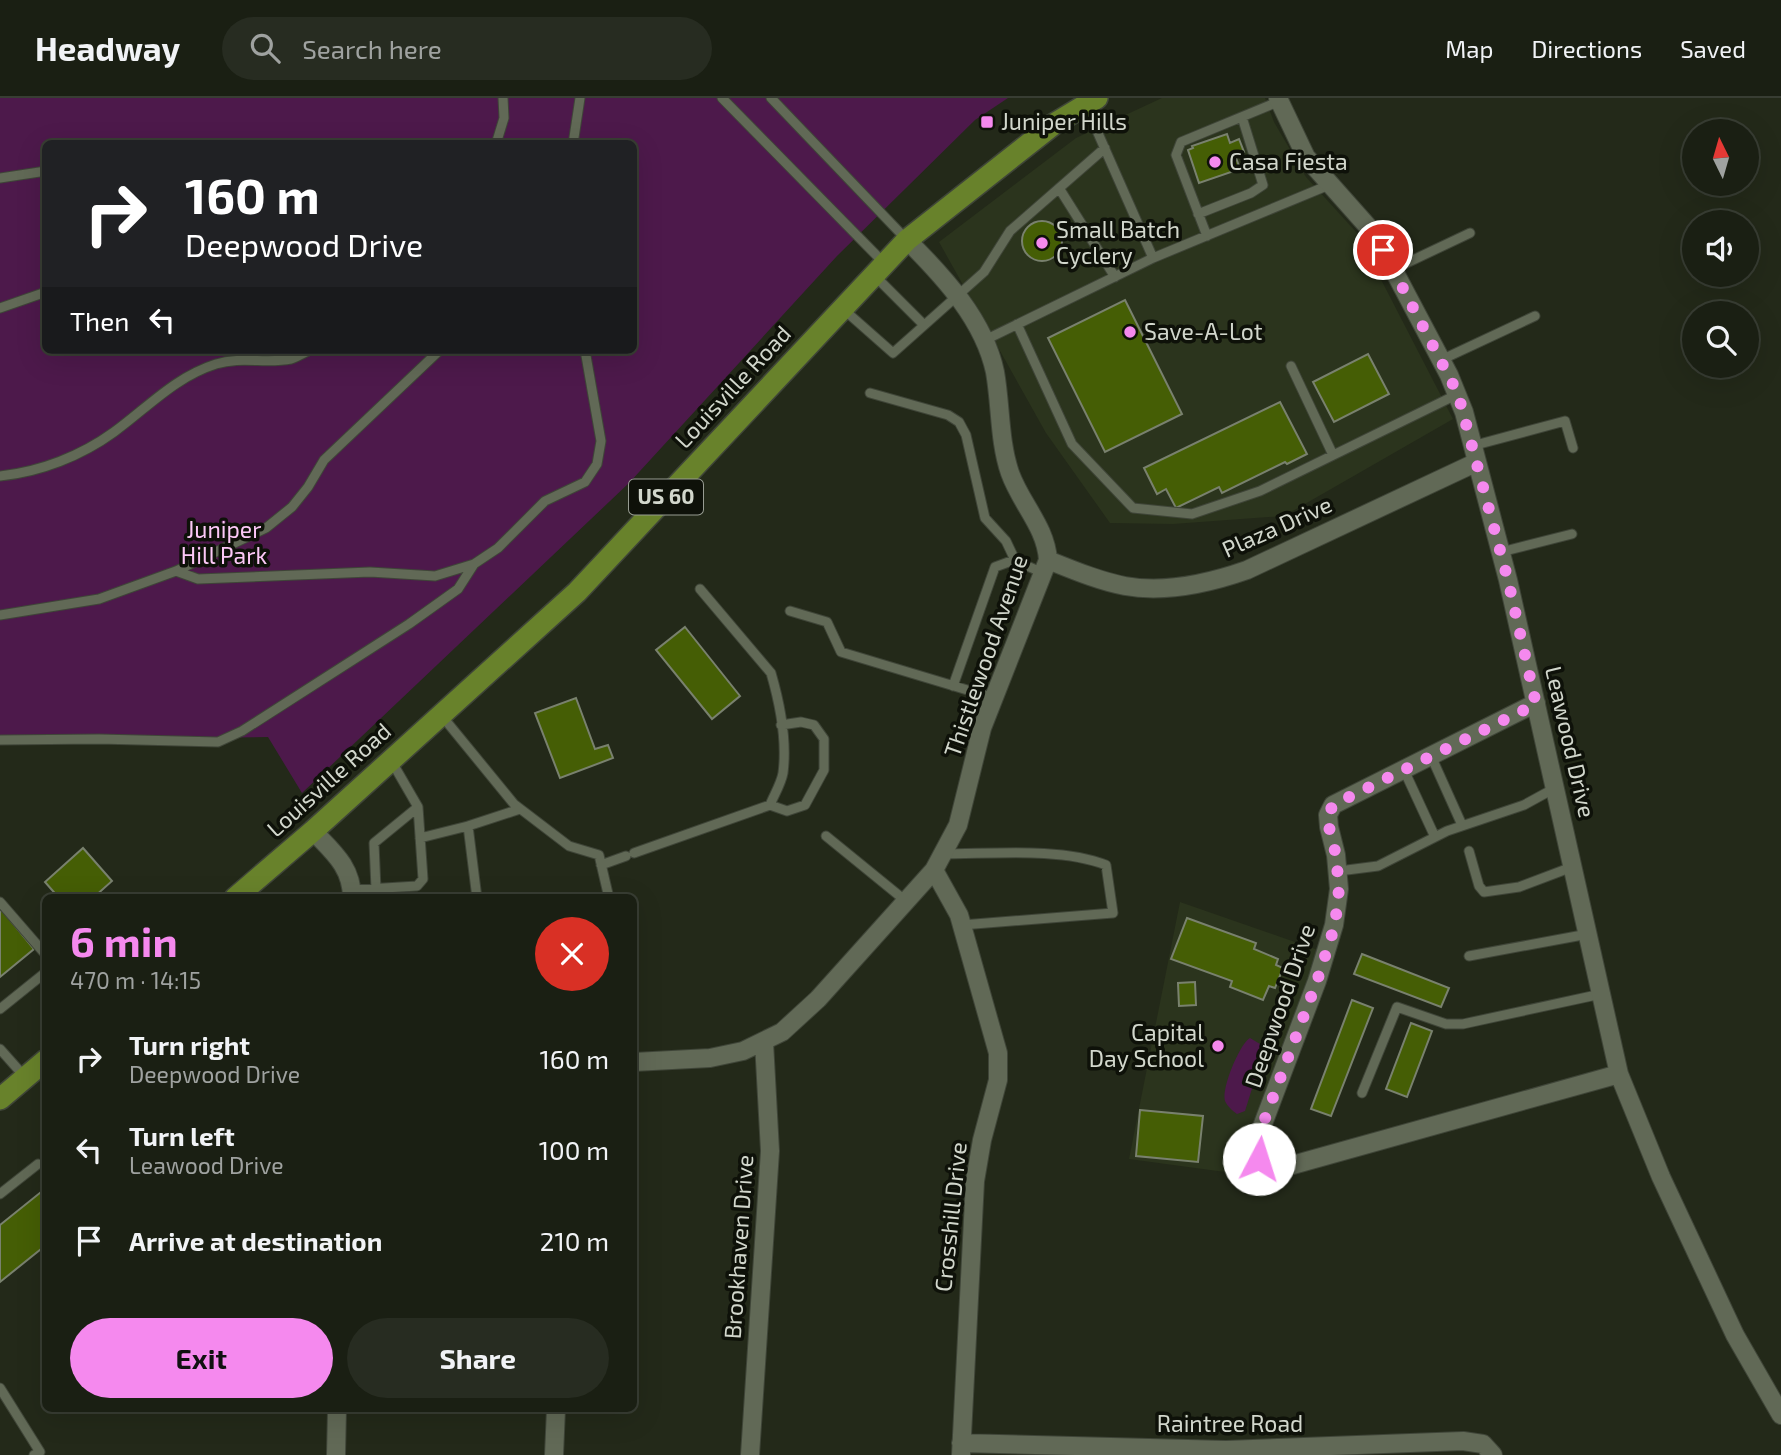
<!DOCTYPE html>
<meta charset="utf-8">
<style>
body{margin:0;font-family:"Exo 2",sans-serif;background:#272c21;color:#f1f3f6;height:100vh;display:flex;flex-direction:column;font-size:26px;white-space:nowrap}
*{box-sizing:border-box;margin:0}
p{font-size:23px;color:#9fa2a0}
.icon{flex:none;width:38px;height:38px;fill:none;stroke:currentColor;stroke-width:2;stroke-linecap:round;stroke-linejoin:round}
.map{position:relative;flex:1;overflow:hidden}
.drawer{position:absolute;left:42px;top:796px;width:595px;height:518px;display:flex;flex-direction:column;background:#1a1f13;border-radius:10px;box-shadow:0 7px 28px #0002,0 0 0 2px #383d33}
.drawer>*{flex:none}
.top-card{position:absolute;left:42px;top:42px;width:595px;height:214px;border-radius:10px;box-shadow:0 7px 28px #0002,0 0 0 2px #383d33;background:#202124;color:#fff;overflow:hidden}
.needle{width:46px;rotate:355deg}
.buttons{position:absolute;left:1682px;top:21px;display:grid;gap:14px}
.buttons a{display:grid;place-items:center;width:77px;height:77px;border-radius:50%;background:#1a1f13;box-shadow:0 7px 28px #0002,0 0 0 2px #383d33;font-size:35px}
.pin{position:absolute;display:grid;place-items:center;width:60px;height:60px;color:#fff;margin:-30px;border:4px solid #fff;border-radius:50%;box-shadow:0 2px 7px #0007}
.me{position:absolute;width:77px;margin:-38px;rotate:5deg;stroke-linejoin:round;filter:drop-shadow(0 0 5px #0008)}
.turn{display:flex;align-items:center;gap:24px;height:147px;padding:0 28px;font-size:32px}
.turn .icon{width:91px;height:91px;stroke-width:2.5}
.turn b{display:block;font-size:49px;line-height:60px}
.then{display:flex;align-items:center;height:66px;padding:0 28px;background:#0003;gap:14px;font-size:26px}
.round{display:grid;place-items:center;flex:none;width:74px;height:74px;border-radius:37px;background:#272c21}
.head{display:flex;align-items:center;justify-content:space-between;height:119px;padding:0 28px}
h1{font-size:42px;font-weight:700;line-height:52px;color:#f589ee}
.cta{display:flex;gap:14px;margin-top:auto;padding:14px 28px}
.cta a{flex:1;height:80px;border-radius:42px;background:#f589ee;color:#111;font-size:28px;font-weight:700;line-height:80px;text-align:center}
.cta a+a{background:#272c21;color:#f1f3f6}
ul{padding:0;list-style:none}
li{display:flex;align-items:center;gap:21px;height:91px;padding:0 28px}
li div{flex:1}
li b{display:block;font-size:26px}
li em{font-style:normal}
header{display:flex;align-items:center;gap:42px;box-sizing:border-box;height:98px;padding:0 35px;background:#1a1f13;border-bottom:2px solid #383d33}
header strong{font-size:33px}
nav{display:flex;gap:38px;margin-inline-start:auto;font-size:24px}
.search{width:490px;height:63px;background:#272c21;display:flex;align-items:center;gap:18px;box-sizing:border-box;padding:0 24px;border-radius:38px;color:#9fa2a0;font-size:26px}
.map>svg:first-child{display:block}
.built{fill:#2b341d}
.green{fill:#4d194b;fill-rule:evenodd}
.building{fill:#455e05;stroke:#79816e;stroke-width:2}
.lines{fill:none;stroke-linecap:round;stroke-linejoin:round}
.service-casing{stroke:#3f4538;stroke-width:11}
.minor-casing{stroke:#3f4538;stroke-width:20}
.primary-casing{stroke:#3f4538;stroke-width:24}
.service{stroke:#616956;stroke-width:9}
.minor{stroke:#616956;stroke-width:18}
.primary{stroke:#68822b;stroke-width:21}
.route{stroke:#f589ee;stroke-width:12;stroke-dasharray:0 21.6}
.poi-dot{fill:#f589ee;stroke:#0e1109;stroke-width:2.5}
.labels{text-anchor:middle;stroke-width:7;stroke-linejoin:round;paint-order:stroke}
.shield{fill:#0e1109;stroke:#979c92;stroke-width:2}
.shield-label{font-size:21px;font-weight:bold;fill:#d2d7cc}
.poi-label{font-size:23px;fill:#d2d7cc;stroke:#0e1109;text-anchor:start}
.street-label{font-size:23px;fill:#d2d7cc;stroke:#0e1109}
.park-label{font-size:23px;fill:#fcc8f7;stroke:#0e1109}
</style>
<header>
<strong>Headway</strong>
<div class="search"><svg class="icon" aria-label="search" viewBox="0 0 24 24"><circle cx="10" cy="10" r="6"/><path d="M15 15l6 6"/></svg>Search here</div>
<nav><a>Map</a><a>Directions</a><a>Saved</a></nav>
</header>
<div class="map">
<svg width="1781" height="1357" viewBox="0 0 1781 1357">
<rect width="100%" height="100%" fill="#232919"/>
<!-- built -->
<path class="built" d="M 1162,0 L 1265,0 L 1274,24 L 1306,79 L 1357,135 L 1453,321 L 1284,418 L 1173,426 L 1110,425 L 1046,335 L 939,144 L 1076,40 Z
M 1180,804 L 1318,852 L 1250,1043 L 1231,1052 L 1225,1074 L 1129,1061 Z"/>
<!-- green -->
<path class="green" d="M 0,0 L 1008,0 L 975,22 L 837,158 L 629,385 L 302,695 L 268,639 L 0,642 ZM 46,46 L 634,46 L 634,252 L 46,252 Z
M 1250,940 L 1265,949 L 1245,1013 L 1237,1016 C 1233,1013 1227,1008 1225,1003 C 1221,991 1240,945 1250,940 Z"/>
<!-- building -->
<path class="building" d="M 1227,36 L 1230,45 L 1239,41 L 1244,54 L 1235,57 L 1240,71 L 1199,85 L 1188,52 L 1193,50 L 1192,48 Z
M1022 143a20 20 0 1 1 40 0a20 20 0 1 1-40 0Z
M 1125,202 L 1182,316 L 1105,354 L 1048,240 Z
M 1368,256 L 1389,296 L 1334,324 L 1313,284 Z
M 1280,304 L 1307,356 L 1287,366 L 1285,364 L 1222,395 L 1219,389 L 1176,410 L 1166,391 L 1157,396 L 1144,370 Z
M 685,529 L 740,598 L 712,621 L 656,552 Z
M 576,600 L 595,651 L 608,647 L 613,660 L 560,680 L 535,615 Z
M 83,750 L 112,783 L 93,800 L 59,800 L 45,784 Z
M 2,812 L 34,851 L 0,879 L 0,814 Z
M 1187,820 L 1256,845 L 1254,851 L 1278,861 L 1276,867 L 1283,870 L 1275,890 L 1269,888 L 1263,902 L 1230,889 L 1232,883 L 1171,861 Z
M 1362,856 L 1449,890 L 1441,909 L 1354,876 Z
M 1195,884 L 1196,907 L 1179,908 L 1178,885 Z
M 1352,902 L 1373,910 L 1331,1018 L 1311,1011 Z
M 1411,925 L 1432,933 L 1407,999 L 1386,991 Z
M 1140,1012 L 1203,1018 L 1198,1064 L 1136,1058 Z
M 46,1090 L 46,1147 L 0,1184 L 0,1127 Z"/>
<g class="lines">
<defs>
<path id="service" d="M 722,0 L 884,165
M 771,0 L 906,141
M 1086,8 L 1153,160 L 1329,87
M 496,46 L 504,20 L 503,0
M 573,46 L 580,0
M 0,80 L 46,73
M 1059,90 L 1115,179
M 1198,116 L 1251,95 L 1263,87 L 1242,19
M 1207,138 L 1176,57 L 1181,44 L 1280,3
M 1394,171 L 1470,135
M 875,178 L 924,227
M 0,210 L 46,194
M 842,210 L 893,255 L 984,174 L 1010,133 L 1105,50
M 1017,226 L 1072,346 L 1133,410 L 1192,416 L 1260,393 L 1458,296
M 985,242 L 1153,160
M 1441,262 L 1535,218
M 1291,268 L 1333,357
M 870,295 L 948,317 L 959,324 L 966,337 L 985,420 L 1006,443 L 1015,462
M 1472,348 L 1565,323 L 1573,350
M 0,378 C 40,374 81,358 114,334 C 147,310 175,279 216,266 C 241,258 266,266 291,261 C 297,259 304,255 310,252
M 1501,454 L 1572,436
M 176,473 L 198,481 L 370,474 L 435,478 L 474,466 L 498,450 L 545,403 L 585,384 L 597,366 L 601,343 L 585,252
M 790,513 L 827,524 L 841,554 L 994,600
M 0,517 L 99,501 L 176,473 L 266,430 L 292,409 L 308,389 L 324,362 L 440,252
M 953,588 L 995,469 L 1014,462 L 1043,475
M 442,618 L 514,706 L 569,748 L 599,757 L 609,800
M 0,642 L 99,641 L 218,644 L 242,633 L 409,526 L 458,491 L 474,466
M 1431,658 L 1462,727
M 1404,672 L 1435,739
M 770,707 L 787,713 L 805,707 L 824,672 L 824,641 L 814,627 L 801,624 L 781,627
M 826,738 L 907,804
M 420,740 L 468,728
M 1469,753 L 1479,788 L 1484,794 L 1519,789 L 1572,769
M 634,755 L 770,707 C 774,697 781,686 783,675 C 787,644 780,606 771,575 L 700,491
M 943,756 C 992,756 1061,749 1106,767 L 1113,815 L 962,827
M 601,767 L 626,758
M 1339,773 L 1378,768 L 1447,733 L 1524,707 L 1555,690
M 376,791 L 374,745 L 418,709
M 352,792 L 417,788 L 423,781 L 418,709 L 392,664
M 477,800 L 468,728 L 520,711
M 0,804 L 46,857
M 1469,858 L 1588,836
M 0,911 L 46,874
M 0,951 L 24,978
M 1362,995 L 1397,909 L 1446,926 L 1463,926 L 1601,896
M 0,1096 L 38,1066
M 0,1290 L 40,1354 L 34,1357"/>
<path id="minor" d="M 1278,0 L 1306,59 L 1370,131 L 1383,152 L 1449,277 L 1464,314 L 1508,482 L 1619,976 L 1661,1079 L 1735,1237 L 1781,1317
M 1048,462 C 1073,472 1099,483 1125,488 C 1164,495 1210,485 1247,472 L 1475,365
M 1536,605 L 1333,707 L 1328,717 L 1329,729 L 1336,757 L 1339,791 L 1334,827 L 1317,883 L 1258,1039 L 1257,1055 C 1263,1068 1275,1069 1289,1068 L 1619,976
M 313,733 C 333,754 352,769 352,800
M 934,772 L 959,817 L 998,955 L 998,982 L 982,1042 L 975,1083 L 961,1357
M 634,964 L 710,960 L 743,953 L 782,934 L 818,901 L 934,772 L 958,727 L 982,630 L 1048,462 C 1046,429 1021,406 1010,375 C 999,343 1001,308 995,274 C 984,222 944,179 907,142
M 961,1345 L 1226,1352 L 1463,1343 L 1483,1346 L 1493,1357
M 336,1357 L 337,1311
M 554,1357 L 556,1311
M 750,1357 L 770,1053 L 764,944"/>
<path id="primary" d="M 235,800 L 313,733 L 577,494 L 907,142 L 1054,26 L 1097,0
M 0,1001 L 46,962"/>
</defs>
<!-- service casing -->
<use href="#service" class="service-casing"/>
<!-- minor casing -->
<use href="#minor" class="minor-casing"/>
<!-- primary casing -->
<use href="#primary" class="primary-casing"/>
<!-- service -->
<use href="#service" class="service"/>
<!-- minor -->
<use href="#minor" class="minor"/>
<!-- primary -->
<use href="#primary" class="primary"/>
</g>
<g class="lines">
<!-- route -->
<path class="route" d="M 1259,1061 L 1256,1055 L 1258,1039 L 1317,883 L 1335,827 L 1339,791 L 1336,757 L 1329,729 L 1328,717 L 1333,707 L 1536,606 L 1508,482 L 1458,296 L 1383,152"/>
</g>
<!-- markers -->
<g class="poi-dot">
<rect x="980" y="17" width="14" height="14" rx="3.5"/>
<circle cx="1215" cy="64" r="7"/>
<circle cx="1042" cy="145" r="7"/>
<circle cx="1130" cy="234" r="7"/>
<circle cx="1218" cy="948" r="7"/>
</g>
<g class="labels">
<!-- shield labels -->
<rect class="shield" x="629" y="381.5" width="74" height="35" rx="5"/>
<g class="shield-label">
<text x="666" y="406">US 60</text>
</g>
<!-- poi labels -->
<g class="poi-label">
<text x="1001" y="32">Juniper Hills</text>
<text x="1229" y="72">Casa Fiesta</text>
<text x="1056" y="140">Small Batch<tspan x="1056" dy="26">Cyclery</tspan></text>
<text x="1144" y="242">Save-A-Lot</text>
<text x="1204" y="943" text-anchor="end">Capital<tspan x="1204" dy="26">Day School</tspan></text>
</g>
<!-- street labels -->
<g class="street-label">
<text transform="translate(733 289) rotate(-47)" y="8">Louisville Road</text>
<text transform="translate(1277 429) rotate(-24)" y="8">Plaza Drive</text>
<text transform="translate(986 558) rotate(-71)" y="8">Thistlewood Avenue</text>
<text transform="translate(1570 644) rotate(77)" y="8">Leawood Drive</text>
<text transform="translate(329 682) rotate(-42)" y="8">Louisville Road</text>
<text transform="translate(1280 908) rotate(-71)" y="8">Deepwood Drive</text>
<text transform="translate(951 1119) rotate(-84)" y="8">Crosshill Drive</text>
<text transform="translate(739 1149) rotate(-86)" y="8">Brookhaven Drive</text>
<text x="1230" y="1334">Raintree Road</text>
</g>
<!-- park labels -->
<g class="park-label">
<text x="224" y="440">Juniper<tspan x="224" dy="26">Hill Park</tspan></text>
</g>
</g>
</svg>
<div class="buttons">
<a><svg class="needle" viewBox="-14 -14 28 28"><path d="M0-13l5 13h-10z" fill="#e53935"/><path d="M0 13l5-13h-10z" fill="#9fa2a0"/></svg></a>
<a><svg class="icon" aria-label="sound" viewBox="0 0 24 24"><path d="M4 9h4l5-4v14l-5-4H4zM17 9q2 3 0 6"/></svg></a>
<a><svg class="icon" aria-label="search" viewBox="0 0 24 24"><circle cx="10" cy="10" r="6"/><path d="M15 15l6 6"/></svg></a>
</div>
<div class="pin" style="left:1383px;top:152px;background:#d93025"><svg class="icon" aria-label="arrive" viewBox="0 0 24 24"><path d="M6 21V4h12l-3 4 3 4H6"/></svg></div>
<svg class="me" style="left:1259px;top:1061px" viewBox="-20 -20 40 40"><circle r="19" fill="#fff"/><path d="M0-13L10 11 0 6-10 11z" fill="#f589ee"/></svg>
<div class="top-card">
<div class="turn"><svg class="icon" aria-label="right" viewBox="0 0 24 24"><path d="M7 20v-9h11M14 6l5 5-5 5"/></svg><div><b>160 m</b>Deepwood Drive</div></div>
<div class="then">Then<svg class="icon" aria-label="left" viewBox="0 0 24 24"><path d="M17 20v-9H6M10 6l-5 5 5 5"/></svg></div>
</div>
<section class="drawer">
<div class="head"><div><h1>6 min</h1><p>470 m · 14:15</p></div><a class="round" style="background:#d93025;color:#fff"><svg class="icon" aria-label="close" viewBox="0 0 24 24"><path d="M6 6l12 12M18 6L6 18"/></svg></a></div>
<ul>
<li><svg class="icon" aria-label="right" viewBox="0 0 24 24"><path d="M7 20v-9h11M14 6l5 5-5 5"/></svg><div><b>Turn right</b><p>Deepwood Drive</p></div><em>160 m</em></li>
<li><svg class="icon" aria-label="left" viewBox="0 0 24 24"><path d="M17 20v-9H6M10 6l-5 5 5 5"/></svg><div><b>Turn left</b><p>Leawood Drive</p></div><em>100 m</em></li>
<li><svg class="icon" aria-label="arrive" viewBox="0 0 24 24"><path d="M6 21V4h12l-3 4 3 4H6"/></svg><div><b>Arrive at destination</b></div><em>210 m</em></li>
</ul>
<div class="cta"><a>Exit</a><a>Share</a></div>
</section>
</div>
